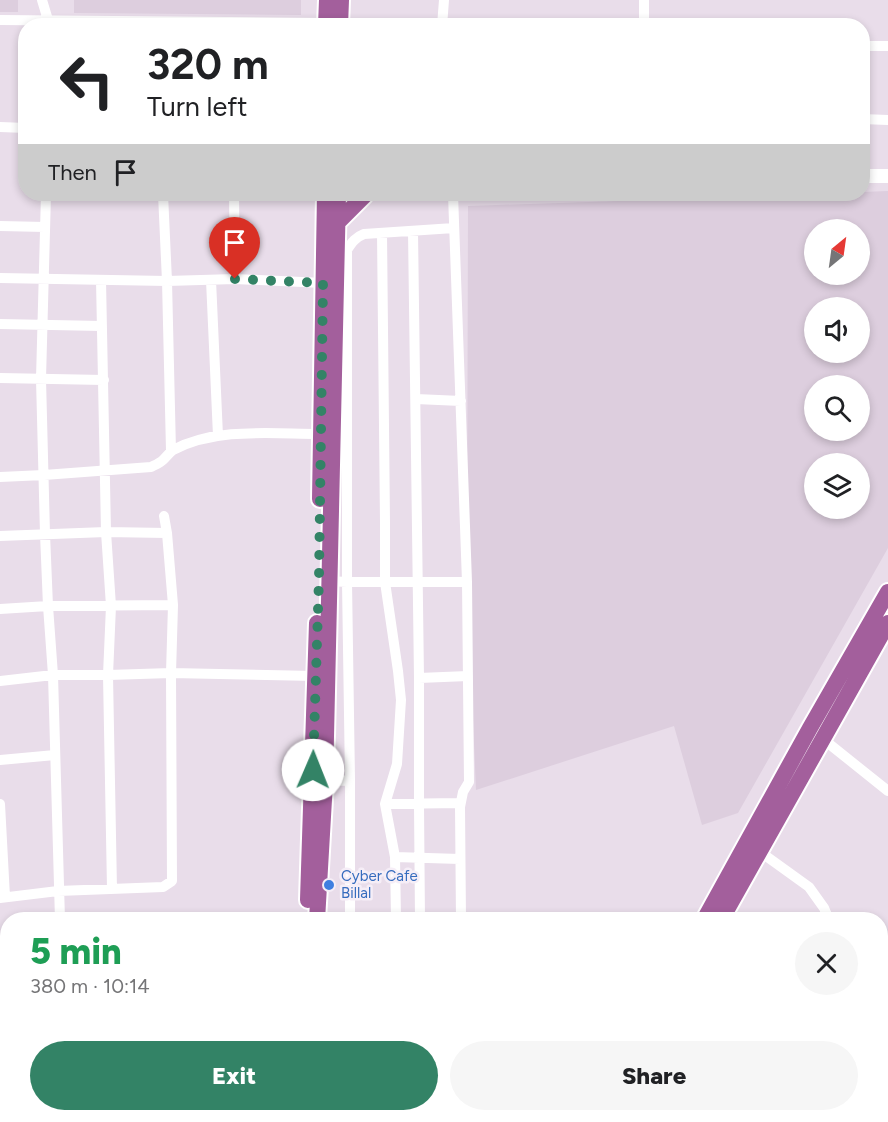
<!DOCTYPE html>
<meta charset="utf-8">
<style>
body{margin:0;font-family:Figtree,sans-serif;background:#f6f6f6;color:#202124;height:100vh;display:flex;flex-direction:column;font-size:22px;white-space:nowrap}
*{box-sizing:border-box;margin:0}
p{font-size:20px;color:#757577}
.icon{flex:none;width:33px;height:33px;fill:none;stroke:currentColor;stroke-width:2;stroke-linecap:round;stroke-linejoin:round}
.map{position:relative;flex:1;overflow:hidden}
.drawer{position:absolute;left:0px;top:912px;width:888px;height:210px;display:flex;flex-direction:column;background:#fff;border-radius:24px 24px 0 0;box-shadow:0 3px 9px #0003}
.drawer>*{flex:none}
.hud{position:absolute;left:18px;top:18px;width:852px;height:183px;border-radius:24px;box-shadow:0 3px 9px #0003;background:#fff;color:#202124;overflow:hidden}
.needle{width:39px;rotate:29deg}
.controls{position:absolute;left:804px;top:219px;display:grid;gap:12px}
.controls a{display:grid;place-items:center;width:66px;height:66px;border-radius:50%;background:#fff;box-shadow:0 3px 9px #0003;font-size:30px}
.pin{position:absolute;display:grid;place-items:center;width:51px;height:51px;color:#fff;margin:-62px -26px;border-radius:50% 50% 50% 0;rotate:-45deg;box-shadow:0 0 6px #0007}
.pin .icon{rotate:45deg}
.me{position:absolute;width:66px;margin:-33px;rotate:1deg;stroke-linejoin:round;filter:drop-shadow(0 0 4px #0008)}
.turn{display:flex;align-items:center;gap:21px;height:126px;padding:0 30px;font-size:27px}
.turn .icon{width:78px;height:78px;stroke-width:2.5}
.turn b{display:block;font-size:42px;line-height:51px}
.then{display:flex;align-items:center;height:57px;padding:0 30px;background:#0003;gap:12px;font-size:22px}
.round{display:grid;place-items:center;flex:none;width:63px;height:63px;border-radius:32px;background:#f6f6f6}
.overview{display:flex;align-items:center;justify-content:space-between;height:102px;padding:0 30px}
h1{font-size:36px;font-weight:800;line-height:45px;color:#1e9e55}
.primary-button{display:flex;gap:12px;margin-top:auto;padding:12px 30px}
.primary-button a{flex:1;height:69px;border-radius:36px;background:#338366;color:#fff;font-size:24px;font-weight:800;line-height:69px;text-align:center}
.primary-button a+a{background:#f6f6f6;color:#202124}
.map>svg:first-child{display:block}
.built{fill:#ddcede;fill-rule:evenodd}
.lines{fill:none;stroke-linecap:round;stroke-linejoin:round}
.primary-casing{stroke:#fff;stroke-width:20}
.minor{stroke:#fff;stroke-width:10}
.tertiary{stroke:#fff;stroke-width:14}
.primary{stroke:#a35f9c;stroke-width:16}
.route{stroke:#338366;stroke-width:10;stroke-dasharray:0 18}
.shop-dot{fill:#3f7fe0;stroke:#f6eef7;stroke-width:2}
.labels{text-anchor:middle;stroke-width:5;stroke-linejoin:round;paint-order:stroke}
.shop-label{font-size:15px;fill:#366cbe;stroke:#f6eef7;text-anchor:start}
</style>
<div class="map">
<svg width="888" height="1122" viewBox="0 0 888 1122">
<rect width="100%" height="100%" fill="#e9ddea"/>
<!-- built -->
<path class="built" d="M 0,0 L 18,0 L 18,12 L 0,12 Z
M 74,0 L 301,0 L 301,15 L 74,13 Z
M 888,191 L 888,548 L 738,813 L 702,825 L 674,726 L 476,790 L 467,582 L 468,206 L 822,194 L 862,194 L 863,192 ZM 814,230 L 860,230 L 860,274 L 814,274 ZM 814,308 L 860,308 L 860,352 L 814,352 ZM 814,386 L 860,386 L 860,430 L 814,430 ZM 814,464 L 860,464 L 860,508 L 814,508 Z"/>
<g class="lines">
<defs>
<path id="primary" d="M 326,26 L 327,0
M 340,26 L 341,0
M 337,223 L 365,195
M 320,499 L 325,194
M 308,900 L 317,623
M 317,920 L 325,782 L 338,194
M 704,920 L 810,728 L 888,592
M 721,920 L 888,623
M 299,1122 L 300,1114
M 313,1122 L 313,1114
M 588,1122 L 593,1114
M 603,1122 L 608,1114"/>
</defs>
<!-- primary casing -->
<use href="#primary" class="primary-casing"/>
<!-- minor -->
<path class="minor" d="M 42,0 L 48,20 L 48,25
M 644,0 L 644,26
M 0,20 L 326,23
M 442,26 L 444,0
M 862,46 L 888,46
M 862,119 L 888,120
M 0,127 L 26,128
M 46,194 L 41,379 L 45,534 L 48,606 L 53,675 L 60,920
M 163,194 L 167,281 L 171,451
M 234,194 L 235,279
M 453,194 L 467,582 L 469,782 L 463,792 L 460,807 L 461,920
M 0,226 L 45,227
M 413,231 L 419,678 L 419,806 L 420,920
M 382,233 L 385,523 L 385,582 L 398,671 L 401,700 L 397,764 L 385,804 L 395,857 L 396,920
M 336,249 L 347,250 L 347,582 L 350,780 L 350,920
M 347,250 C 352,242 356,237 364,234 L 454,228
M 0,278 L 167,281 L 235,279 L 323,283
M 101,280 L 106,532 L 111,606 L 108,675 L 112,889
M 211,280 L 218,436
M 0,324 L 102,326
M 0,378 L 104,380
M 416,399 L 461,401
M 0,477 L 44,475 L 151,467 C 155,465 160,463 163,460 C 167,456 169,453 173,450 C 217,427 272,434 320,434
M 0,536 L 106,532 L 167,533
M 329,581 L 347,582 L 467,582
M 0,609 L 48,606 L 173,605
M 419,678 L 468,676
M 0,681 L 53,675 L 108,675 L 171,673 L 315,676
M 823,739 L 888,791
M 0,760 L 55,755
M 325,782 L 350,780
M 0,804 L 5,897
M 385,804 L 460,803
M 755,848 L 809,887 L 824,908 L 829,920
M 395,857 L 460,859
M 0,898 L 58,891 L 163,887 L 172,881 L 171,673 L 173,605 L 167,533 L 164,516
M 0,962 L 8,961
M 880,1009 L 888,1018
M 0,1021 L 8,1020
M 880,1104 L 888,1101
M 336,1114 L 337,1122
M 490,1114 L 497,1122
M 679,1114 L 680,1122
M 64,1119 L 108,1117 L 114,1122
M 844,1121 L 858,1114
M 411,1122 L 411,1114
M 461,1122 L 467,1114
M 770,1122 L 783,1114"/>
<!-- tertiary -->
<path class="tertiary" d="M 862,176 L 888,176"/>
<!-- primary -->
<use href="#primary" class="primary"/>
</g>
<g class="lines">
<!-- route -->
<path class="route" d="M 235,279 L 323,283 L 319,578 L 313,770"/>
</g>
<!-- markers -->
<circle class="shop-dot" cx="329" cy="885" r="6"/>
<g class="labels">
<!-- shop labels -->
<g class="shop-label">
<text x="341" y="881">Cyber Cafe<tspan x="341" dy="17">Billal</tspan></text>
</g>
</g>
</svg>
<div class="controls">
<a><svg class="needle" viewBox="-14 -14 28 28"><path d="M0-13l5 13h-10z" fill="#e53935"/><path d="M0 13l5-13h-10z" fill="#757577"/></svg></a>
<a><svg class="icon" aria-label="sound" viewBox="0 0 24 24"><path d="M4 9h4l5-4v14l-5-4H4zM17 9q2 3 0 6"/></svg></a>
<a><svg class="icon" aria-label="search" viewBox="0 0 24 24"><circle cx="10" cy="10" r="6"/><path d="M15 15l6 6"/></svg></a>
<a><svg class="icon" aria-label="layers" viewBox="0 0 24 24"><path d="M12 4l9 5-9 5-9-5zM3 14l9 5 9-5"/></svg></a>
</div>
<div class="pin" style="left:235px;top:279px;background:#d93025"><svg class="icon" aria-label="arrive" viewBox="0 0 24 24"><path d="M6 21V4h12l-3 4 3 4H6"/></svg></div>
<svg class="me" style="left:313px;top:770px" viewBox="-20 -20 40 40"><circle r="19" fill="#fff"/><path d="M0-13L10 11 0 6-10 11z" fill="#338366"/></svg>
<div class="hud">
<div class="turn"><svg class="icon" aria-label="left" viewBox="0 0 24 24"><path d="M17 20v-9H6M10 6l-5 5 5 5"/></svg><div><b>320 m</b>Turn left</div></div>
<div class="then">Then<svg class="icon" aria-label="arrive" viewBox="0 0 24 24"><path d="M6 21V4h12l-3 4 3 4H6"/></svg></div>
</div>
<section class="drawer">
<div class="overview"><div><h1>5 min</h1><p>380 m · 10:14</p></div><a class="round"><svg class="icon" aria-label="close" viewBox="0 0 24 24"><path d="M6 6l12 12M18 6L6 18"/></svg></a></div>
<div class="primary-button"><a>Exit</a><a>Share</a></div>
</section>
</div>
